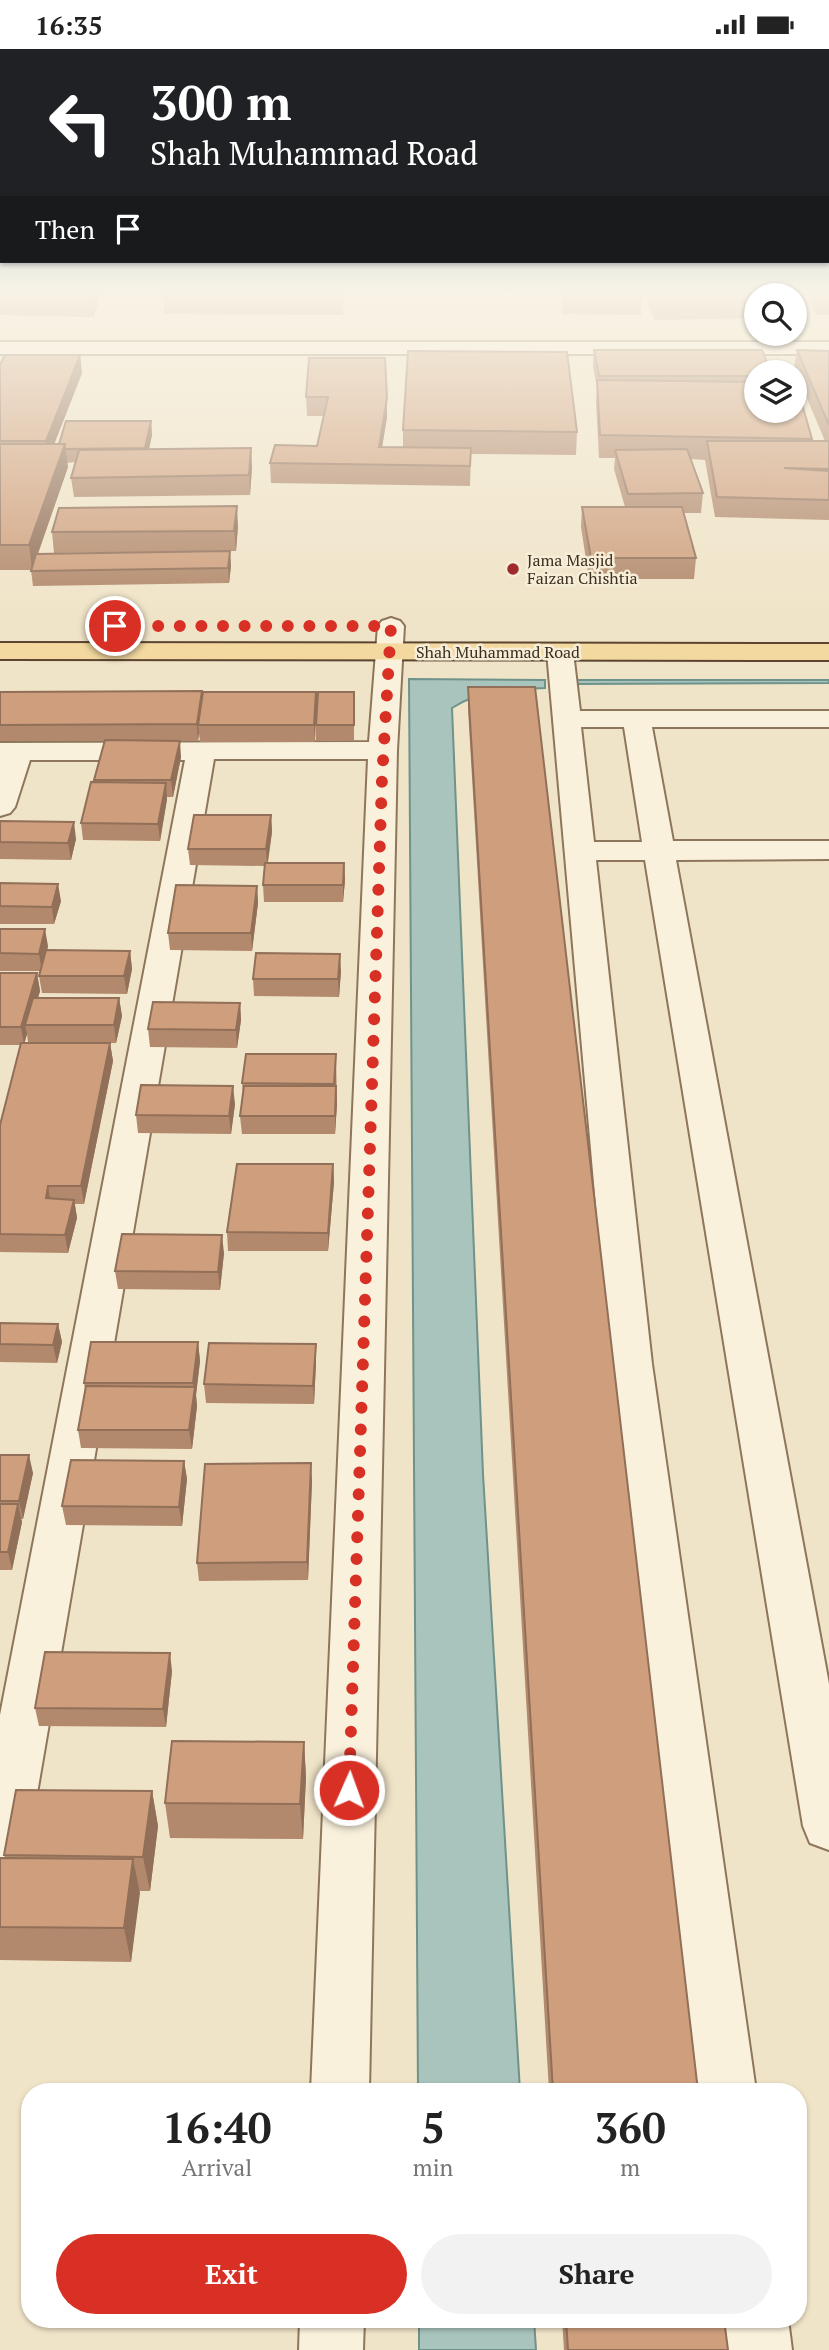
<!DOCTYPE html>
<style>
body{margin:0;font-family:"PT Serif",serif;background:#f2f2f2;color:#222;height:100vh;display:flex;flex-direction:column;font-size:26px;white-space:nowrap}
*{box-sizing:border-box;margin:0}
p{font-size:23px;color:#767676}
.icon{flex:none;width:38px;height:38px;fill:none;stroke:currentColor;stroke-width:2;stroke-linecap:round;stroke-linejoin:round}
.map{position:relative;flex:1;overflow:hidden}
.sheet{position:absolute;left:21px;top:2034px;width:786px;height:245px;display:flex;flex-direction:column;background:#fff;border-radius:28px;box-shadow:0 2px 5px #0004}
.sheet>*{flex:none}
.guide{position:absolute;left:0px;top:0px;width:830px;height:214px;box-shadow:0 2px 5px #0004;background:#202124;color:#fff;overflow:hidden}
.buttons{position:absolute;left:744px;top:234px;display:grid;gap:14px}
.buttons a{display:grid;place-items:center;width:63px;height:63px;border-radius:50%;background:#fff;box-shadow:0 2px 5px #0004;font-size:35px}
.pin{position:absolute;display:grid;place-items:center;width:60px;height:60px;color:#fff;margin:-30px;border:4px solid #fff;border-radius:50%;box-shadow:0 2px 7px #0007}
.me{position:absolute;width:77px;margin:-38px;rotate:2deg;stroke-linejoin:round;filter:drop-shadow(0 0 5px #0008)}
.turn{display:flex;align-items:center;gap:24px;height:147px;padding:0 35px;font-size:32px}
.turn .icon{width:91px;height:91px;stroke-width:2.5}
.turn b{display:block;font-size:49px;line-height:60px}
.then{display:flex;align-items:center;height:66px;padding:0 35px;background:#0003;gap:14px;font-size:26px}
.eta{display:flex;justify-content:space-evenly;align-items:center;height:119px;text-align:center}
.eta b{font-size:42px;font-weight:700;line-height:49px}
.cta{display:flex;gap:14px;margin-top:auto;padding:14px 35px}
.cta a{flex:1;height:80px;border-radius:42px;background:#d93025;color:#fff;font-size:28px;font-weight:700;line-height:80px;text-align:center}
.cta a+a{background:#f2f2f2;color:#222}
.status{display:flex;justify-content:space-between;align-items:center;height:49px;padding:0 35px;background:#fff;direction:ltr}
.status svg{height:19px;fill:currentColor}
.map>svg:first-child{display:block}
.water{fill:#a9c4bc;stroke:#6f938a;stroke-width:2}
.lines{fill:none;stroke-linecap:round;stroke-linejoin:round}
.minor-casing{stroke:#8d765c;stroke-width:4}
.major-casing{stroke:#5b4430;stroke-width:4}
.minor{fill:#faf1dc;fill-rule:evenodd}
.major{fill:#f3d9a0;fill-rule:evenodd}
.wall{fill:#b2896c}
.shaded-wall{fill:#916f58}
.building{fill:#cf9f7d;stroke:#916f58;stroke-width:2}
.route{stroke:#d93025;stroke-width:12;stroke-dasharray:0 21.6}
.poi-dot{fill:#9e2a2b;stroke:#f7eed8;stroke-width:2.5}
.labels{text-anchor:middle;stroke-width:5;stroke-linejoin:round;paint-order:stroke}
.far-poi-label{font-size:16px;fill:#3d2e20;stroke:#f7eed8;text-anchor:start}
.far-street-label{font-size:16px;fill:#3d2e20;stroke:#f7eed8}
</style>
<div class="status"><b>16:35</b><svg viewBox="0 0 49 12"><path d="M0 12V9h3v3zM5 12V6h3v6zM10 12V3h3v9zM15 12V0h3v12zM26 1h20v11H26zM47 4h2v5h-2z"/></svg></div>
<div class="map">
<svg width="829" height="2301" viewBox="0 0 829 2301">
<rect width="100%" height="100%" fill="#f0e4c8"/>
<!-- water -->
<path class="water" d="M 409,630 L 545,631 L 545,639 C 511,640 482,640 452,659 L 483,1425 L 520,2042 L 418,2042 Z
M 571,631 L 829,631 L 829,634 L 573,635 Z
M 419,2270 L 534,2270 L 536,2301 L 419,2301 Z"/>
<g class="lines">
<defs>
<path id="minor" d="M 0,293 L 829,293 L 829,305 L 0,305 Z
M 391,569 L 400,572 L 404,577 L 397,701 L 369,2042 L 311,2042 L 368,710 L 214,710 L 27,1803 L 19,1820 L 0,1828 L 0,1666 L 185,711 L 30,711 L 15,758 L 10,764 L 0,767 L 0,694 L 369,693 L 378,577 L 382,572 Z
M 560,595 L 569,597 L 573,603 L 580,662 L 829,662 L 829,678 L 652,678 L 673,792 L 829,792 L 829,810 L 676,811 L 829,1635 L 829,1801 L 810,1794 L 803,1777 L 645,811 L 596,811 L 652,1315 L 756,2042 L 698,2042 L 610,1315 L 547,603 L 551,597 ZM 581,678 L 624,678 L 642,793 L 594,793 Z
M 300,2270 L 364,2270 L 363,2301 L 299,2301 Z
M 724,2270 L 788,2270 L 792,2301 L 728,2301 Z"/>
<path id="major" d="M 0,594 L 829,595 L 829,611 L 0,610 Z"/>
</defs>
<!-- minor casing -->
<use href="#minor" class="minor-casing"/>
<!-- major casing -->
<use href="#major" class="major-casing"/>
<!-- minor -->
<use href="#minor" class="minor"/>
<!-- major -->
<use href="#major" class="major"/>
</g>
<!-- wall -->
<path class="wall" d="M 0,246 L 101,246 L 93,268 L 0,266 Z
M 163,246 L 344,246 L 343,266 L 164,265 Z
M 562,246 L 641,246 L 642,253 L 641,266 L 562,265 Z
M 644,246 L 799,246 L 802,251 L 800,268 L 794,269 L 794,247 L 756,247 L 756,269 L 655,271 Z
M 808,246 L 829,246 L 829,266 L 816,266 Z
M 594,301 L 756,324 L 756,362 L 812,390 L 811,392 L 825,392 L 794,319 L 797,301 L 829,302 L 829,471 L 715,468 L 705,411 L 691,410 L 703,444 L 701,464 L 684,464 L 696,509 L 694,530 L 589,530 L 581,478 L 582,458 L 625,458 L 614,420 L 615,409 L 599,409 L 596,353 L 597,339 L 593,318 Z
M 80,306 L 82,324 L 54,395 L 59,395 L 151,372 L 152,386 L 149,400 L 252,418 L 250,446 L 74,448 L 71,429 L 75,413 L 67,414 L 68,418 L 38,505 L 230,502 L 231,517 L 229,534 L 33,537 L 31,521 L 0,521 L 0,316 Z
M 306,348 L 387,349 L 387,368 L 382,398 L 403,398 L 403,381 L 577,383 L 576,406 L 471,405 L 470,437 L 271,434 L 270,414 L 317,397 L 324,367 L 307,367 Z
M 238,477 L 236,502 L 54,504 L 52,483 Z
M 468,638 L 698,2042 L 549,2042 L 468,660 Z
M 0,643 L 202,650 L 316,659 L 315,693 L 200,693 L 199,684 L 198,692 L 139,692 L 181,708 L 173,748 L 167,748 L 160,792 L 83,791 L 81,774 L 94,733 L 94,731 L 105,692 L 0,692 Z
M 354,643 L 354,692 L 316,692 L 316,676 Z
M 271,766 L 272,783 L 268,814 L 344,814 L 345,831 L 343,853 L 264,853 L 263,836 L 265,817 L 190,816 L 188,800 Z
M 0,772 L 76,790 L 71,811 L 0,810 Z
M 0,834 L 61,852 L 54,875 L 0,875 Z
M 257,837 L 258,854 L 252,902 L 170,901 L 168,884 Z
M 0,880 L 48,897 L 47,901 L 130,902 L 132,920 L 127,945 L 42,944 L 39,927 L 40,922 L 0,922 Z
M 341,922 L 339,948 L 254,947 L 253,930 Z
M 0,924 L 37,924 L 40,942 L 38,949 L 119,949 L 122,967 L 116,994 L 28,993 L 27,985 L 24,994 L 110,994 L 113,1012 L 84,1155 L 75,1155 L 77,1169 L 68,1204 L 0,1203 L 0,1076 L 20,996 L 0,996 Z
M 240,954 L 241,971 L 237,999 L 150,998 L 148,980 Z
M 336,1005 L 337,1055 L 335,1085 L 242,1085 L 240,1067 L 243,1045 L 242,1034 Z
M 235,1055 L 231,1085 L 138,1084 L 136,1066 Z
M 333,1115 L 334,1133 L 328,1202 L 228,1202 L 227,1183 Z
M 224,1204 L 220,1241 L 118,1240 L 115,1222 Z
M 0,1274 L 58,1275 L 62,1293 L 57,1314 L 0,1313 Z
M 198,1293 L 200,1312 L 196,1346 L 197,1357 L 192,1400 L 81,1399 L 78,1381 L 85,1340 L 84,1334 Z
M 316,1313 L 314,1355 L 206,1354 L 204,1335 Z
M 0,1406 L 33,1424 L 23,1470 L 21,1470 L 22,1473 L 12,1521 L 0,1521 Z
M 184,1412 L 187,1430 L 182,1477 L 66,1476 L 62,1457 Z
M 312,1432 L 308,1531 L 199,1532 L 197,1514 Z
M 172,1622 L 166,1678 L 39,1677 L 35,1659 Z
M 304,1693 L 306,1728 L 303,1790 L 170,1789 L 165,1754 Z
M 152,1742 L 158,1777 L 150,1842 L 139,1842 L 131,1913 L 0,1911 L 0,1809 L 5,1809 L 4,1806 Z
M 562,2270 L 724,2270 L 728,2301 L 564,2301 Z"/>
<!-- shaded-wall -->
<path class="shaded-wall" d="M 91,246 L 101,246 L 93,268 L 90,247 Z
M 80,306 L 82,324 L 48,411 L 46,392 Z
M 387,349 L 387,368 L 379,417 L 379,398 Z
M 151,372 L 152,386 L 146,413 L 145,399 Z
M 65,395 L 68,418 L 32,521 L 29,496 Z
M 251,399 L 252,418 L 250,446 L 249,426 Z
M 237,457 L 238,477 L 236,502 L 234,482 Z
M 230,502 L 231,517 L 229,534 L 228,519 Z
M 202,642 L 203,658 L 198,676 L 199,684 L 198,692 L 197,675 Z
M 316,643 L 316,659 L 315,693 L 314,676 Z
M 180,692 L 181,708 L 173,748 L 171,731 Z
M 166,734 L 167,751 L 160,792 L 158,775 Z
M 271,766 L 272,783 L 267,817 L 266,800 Z
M 74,773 L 76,790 L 71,811 L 68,794 Z
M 344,814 L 345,831 L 343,853 L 343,836 Z
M 58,835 L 61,852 L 54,875 L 52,858 Z
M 257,837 L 258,854 L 252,902 L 251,884 Z
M 45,880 L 48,897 L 42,922 L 39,905 Z
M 130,902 L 132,920 L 127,945 L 124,927 Z
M 340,905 L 341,922 L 339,948 L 338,930 Z
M 37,924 L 40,942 L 30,976 L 25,976 L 27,985 L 24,996 L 21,978 Z
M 119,949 L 122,967 L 116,994 L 114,976 Z
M 240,954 L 241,971 L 237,999 L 236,981 Z
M 110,994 L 113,1012 L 84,1155 L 81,1137 Z
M 336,1005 L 336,1023 L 335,1053 L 334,1035 Z
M 233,1037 L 235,1055 L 231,1085 L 229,1067 Z
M 336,1037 L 337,1055 L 335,1085 L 335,1067 Z
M 333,1115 L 334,1133 L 328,1202 L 328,1184 Z
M 48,1137 L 51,1155 L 46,1149 Z
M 74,1151 L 77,1169 L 68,1204 L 65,1186 Z
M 222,1186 L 224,1204 L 220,1241 L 218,1223 Z
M 58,1275 L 62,1293 L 57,1314 L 53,1296 Z
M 198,1293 L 200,1312 L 196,1346 L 197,1357 L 192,1400 L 189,1381 L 194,1345 L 193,1334 Z
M 316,1295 L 316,1313 L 314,1355 L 313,1337 Z
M 29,1406 L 33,1424 L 23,1470 L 19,1452 Z
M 184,1412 L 187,1430 L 182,1477 L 179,1458 Z
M 311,1414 L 312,1432 L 308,1531 L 307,1513 Z
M 18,1455 L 22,1473 L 12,1521 L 8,1503 Z
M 170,1604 L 172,1622 L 166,1678 L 163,1660 Z
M 304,1693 L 306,1728 L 303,1790 L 300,1755 Z
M 152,1742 L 158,1777 L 150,1842 L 143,1808 Z
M 133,1810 L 140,1844 L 131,1913 L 124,1879 Z"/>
<!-- building -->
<path class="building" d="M 22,246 L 91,246 L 90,247 Z
M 163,246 L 343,246 L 343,249 L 163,248 Z
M 563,246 L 641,246 L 642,253 L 563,252 Z
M 653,246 L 799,246 L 802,251 L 794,251 L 794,247 L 756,247 L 756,252 L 657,253 Z
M 814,246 L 829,246 L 829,254 L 817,254 Z
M 594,301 L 762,301 L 771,324 L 756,324 L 756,327 L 599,327 Z
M 797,301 L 829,302 L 829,376 Z
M 408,302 L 567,303 L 577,383 L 403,381 Z
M 5,306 L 80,306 L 46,392 L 0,392 L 0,316 Z
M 309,309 L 385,309 L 387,349 L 379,398 L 471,399 L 470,417 L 270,414 L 275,396 L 317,397 L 328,348 L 306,348 Z
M 597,331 L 756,333 L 756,362 L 794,362 L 794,334 L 796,334 L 812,390 L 600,386 Z
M 66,372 L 151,372 L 145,399 L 65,400 L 65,395 L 59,395 Z
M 707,392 L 829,392 L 829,420 L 784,419 L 829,422 L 829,451 L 717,448 Z
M 0,395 L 65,395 L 29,496 L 0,496 Z
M 251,399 L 249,426 L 71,429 L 79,401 Z
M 687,400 L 703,444 L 628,445 L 615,401 Z
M 237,457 L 234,482 L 52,483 L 59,459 Z
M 582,458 L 682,458 L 696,509 L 591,509 Z
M 230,502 L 228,519 L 31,522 L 36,505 Z
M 468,638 L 535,638 L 698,2042 L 553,2042 Z
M 202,642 L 197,675 L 0,676 L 0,643 Z
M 203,643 L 316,643 L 314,676 L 198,676 Z
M 318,643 L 354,643 L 354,676 L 316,676 Z
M 105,691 L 180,692 L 171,731 L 94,731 Z
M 91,733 L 166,734 L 158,775 L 81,774 Z
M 194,766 L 271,766 L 266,800 L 188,800 Z
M 0,772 L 74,773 L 68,794 L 0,793 Z
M 265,814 L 344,814 L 343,836 L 263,836 Z
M 0,834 L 58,835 L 52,858 L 0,857 Z
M 176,836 L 257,837 L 251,884 L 168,884 Z
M 0,880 L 45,880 L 39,905 L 0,904 Z
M 46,901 L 130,902 L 124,927 L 39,927 Z
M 256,904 L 340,905 L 338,930 L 253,930 Z
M 0,924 L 37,924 L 21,978 L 0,978 Z
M 33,949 L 119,949 L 114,976 L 25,976 Z
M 153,953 L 240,954 L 236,981 L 148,980 Z
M 21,994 L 110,994 L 81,1137 L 48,1137 L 46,1149 L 74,1151 L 65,1186 L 0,1185 L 0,1076 Z
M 246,1005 L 336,1005 L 334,1035 L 242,1034 Z
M 141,1036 L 233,1037 L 229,1067 L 136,1066 Z
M 244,1037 L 336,1037 L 335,1067 L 240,1067 Z
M 237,1115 L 333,1115 L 328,1184 L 227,1183 Z
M 122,1185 L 222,1186 L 218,1223 L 115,1222 Z
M 0,1274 L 58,1275 L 53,1296 L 0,1295 Z
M 91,1293 L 198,1293 L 193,1334 L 84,1334 Z
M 209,1294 L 316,1295 L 313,1337 L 204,1335 Z
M 86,1337 L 195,1338 L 189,1381 L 78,1381 Z
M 0,1406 L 29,1406 L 19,1452 L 0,1452 Z
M 71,1411 L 184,1412 L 179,1458 L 62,1457 Z
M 311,1414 L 307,1513 L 197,1514 L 205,1415 Z
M 0,1455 L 18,1455 L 8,1503 L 0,1503 Z
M 45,1603 L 170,1604 L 163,1660 L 35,1659 Z
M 172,1692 L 304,1693 L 300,1755 L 165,1754 Z
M 16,1741 L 152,1742 L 143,1808 L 4,1806 Z
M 0,1809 L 133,1810 L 124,1879 L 0,1878 Z
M 566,2270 L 724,2270 L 728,2301 L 568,2301 Z"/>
<!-- sky -->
<linearGradient id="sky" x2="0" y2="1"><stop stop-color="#8fbad6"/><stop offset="0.43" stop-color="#f8f3e6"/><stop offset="1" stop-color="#f8f3e6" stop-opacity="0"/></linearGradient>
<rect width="829" height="568" fill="url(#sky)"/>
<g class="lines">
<!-- route -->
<path class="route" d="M 115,577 L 391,577 L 382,729 L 349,1741"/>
</g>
<!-- markers -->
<circle class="poi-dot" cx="513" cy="520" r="7"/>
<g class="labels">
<!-- far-poi labels -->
<g class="far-poi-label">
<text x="527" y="517">Jama Masjid<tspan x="527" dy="18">Faizan Chishtia</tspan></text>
</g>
<!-- far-street labels -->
<g class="far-street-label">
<text x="498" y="609">Shah Muhammad Road</text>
</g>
</g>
</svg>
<div class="buttons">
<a><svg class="icon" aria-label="search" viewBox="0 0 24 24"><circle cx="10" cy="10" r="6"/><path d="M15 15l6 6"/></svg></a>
<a><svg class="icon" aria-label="layers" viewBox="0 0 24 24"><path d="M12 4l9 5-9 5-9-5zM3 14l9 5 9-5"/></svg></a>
</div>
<div class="pin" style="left:115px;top:577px;background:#d93025"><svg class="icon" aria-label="arrive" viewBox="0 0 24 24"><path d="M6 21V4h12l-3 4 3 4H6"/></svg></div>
<svg class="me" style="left:349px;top:1741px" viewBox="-20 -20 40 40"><circle r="17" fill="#d93025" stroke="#fff" stroke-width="3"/><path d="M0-11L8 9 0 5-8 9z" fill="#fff"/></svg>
<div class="guide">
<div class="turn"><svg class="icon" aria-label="left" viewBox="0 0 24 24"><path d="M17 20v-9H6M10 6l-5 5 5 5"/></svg><div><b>300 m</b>Shah Muhammad Road</div></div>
<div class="then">Then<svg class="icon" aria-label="arrive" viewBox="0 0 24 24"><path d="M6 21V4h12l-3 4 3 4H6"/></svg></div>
</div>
<section class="sheet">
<div class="eta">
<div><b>16:40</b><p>Arrival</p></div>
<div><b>5</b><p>min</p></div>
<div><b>360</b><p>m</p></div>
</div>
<div class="cta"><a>Exit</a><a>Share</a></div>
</section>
</div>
